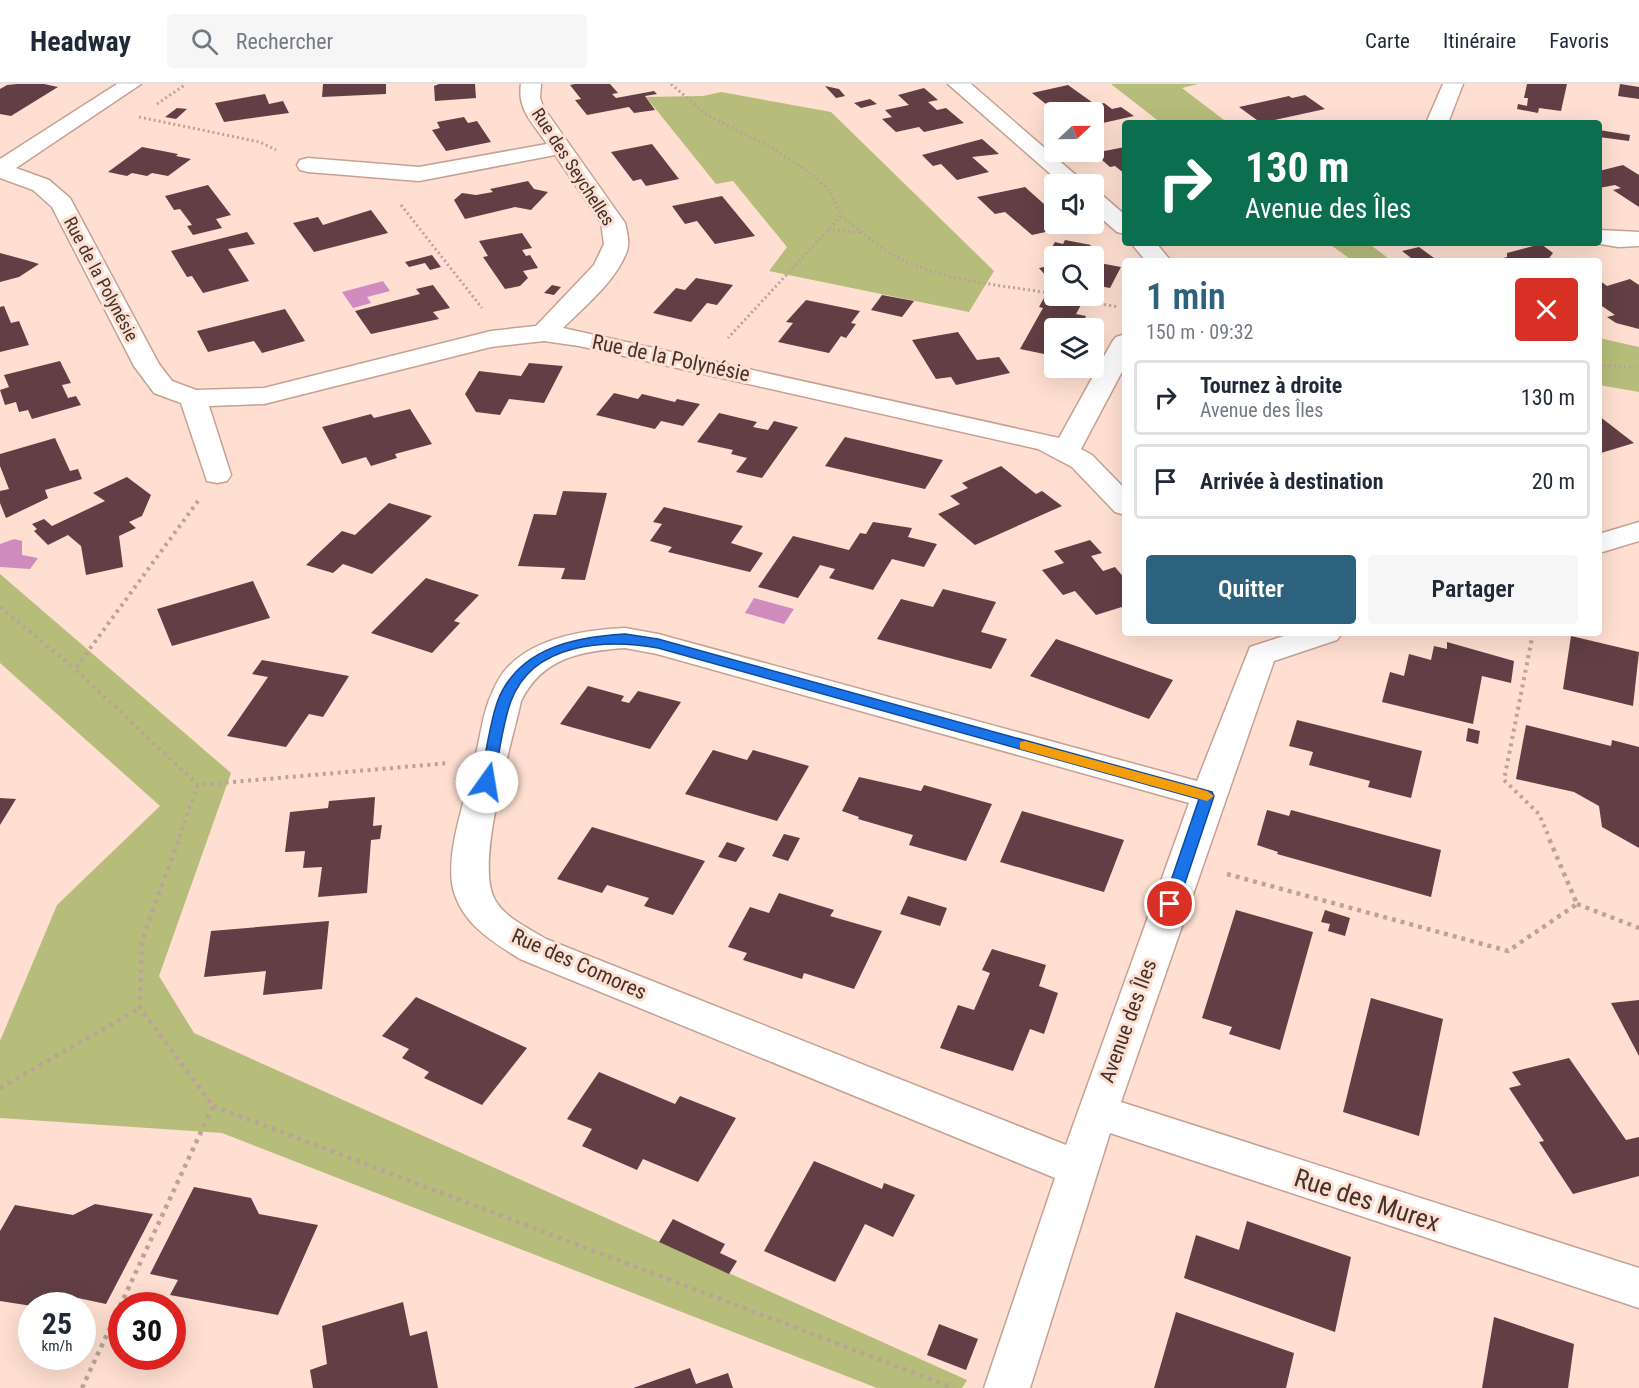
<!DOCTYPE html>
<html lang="fr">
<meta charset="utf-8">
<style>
body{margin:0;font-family:"Roboto Condensed",sans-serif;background:#f6f6f7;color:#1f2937;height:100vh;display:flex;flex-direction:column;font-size:22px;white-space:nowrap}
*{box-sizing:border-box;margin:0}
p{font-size:20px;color:#747a83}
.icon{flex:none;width:33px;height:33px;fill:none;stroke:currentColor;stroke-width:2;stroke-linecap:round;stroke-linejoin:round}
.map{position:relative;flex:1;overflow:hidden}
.side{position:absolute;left:1122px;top:174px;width:480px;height:378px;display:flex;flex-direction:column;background:#fff;border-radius:6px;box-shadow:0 6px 24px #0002}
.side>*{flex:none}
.hud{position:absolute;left:1122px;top:36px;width:480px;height:126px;border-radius:6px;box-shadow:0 6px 24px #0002;background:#0b6e4f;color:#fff;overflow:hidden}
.needle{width:39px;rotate:68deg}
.tools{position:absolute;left:1044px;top:18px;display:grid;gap:12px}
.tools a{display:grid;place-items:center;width:60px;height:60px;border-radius:6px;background:#fff;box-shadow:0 6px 24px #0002;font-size:30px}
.speed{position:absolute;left:18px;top:1208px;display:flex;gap:12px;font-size:30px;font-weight:700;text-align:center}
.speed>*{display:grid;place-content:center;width:78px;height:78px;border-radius:50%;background:#fff;box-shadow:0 6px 24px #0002;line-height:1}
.speed small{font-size:15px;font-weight:400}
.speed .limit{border:9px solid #d22;background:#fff;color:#111}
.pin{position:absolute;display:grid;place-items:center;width:51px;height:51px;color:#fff;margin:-26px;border:3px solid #fff;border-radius:50%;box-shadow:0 2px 6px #0007}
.me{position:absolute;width:66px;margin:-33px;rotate:13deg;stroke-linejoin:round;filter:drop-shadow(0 0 4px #0008)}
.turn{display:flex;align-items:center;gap:21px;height:126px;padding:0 24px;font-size:27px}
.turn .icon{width:78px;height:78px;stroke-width:2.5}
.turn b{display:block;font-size:42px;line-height:51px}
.round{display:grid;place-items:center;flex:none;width:63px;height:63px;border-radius:6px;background:#f6f6f7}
.overview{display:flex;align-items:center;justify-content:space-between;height:102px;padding:0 24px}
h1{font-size:36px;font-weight:600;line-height:45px;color:#2c627d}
.cta{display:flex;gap:12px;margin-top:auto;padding:12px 24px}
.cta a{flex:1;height:69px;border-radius:6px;background:#2c627d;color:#fff;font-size:24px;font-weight:600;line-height:69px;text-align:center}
.cta a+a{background:#f6f6f7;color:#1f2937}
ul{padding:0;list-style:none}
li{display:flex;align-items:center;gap:18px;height:75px;margin:0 12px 9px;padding:0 12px;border:3px solid #e0e1e3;border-radius:6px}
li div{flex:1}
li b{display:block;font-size:22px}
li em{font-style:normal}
header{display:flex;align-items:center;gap:36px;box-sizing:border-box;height:84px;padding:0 30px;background:#fff;border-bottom:2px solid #e0e1e3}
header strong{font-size:28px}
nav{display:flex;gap:33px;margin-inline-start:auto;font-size:21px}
.search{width:420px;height:54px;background:#f6f6f7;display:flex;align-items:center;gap:15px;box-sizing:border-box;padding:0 21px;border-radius:6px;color:#747a83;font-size:22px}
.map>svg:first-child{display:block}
.green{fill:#b6bd7a}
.water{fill:#d18cbf}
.building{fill:#623f44}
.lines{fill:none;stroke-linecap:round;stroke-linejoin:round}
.street-casing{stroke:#c6a191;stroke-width:3}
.path-far2{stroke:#bca397;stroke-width:3;stroke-dasharray:2 3;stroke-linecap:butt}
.path-far1{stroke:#bca397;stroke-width:4;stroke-dasharray:3 4.5;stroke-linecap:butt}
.path{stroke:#bca397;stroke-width:4.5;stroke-dasharray:4 5;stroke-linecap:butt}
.street{fill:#fff;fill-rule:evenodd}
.route{fill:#1a73e8;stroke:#114b97;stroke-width:1.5}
.slow{fill:#f59e0b}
.labels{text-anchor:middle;stroke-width:6;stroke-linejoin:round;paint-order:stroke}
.far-street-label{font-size:18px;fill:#42332c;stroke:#fedfd1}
.street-label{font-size:21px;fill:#42332c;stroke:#fedfd1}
.near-street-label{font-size:26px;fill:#42332c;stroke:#fedfd1}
</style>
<header>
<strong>Headway</strong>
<div class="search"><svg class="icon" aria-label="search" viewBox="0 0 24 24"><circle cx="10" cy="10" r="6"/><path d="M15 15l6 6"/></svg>Rechercher</div>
<nav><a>Carte</a><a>Itinéraire</a><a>Favoris</a></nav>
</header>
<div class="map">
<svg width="1639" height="1304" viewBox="0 0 1639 1304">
<rect width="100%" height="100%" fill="#fedfd1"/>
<!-- green -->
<path class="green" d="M 1111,0 L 1198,0 L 1182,4 L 1228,39 L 1161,39 Z
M 721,8 L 831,28 L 994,187 L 969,228 L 769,187 L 787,163 L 733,97 L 716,100 L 646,13 L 703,12 Z
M 1328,159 L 1368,159 L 1392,177 L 1353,177 Z
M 1599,254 L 1639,263 L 1639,308 L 1599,301 Z
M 0,490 L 231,689 L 159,892 L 194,949 L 967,1296 L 962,1304 L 877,1304 L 222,1049 L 0,1034 L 0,957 L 57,821 L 160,722 L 0,579 Z"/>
<!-- water -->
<path class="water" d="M 383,197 L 390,207 L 367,213 L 371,219 L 353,224 L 342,208 Z
M 14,455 L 22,457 L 22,471 L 38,474 L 30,485 L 0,483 L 0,460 Z
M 754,514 L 794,525 L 784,540 L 745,529 Z"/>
<!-- building -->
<path class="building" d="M 17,0 L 44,0 L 58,3 L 11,32 L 0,30 L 0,5 L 7,1 Z
M 323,0 L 386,0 L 386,10 L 322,13 Z
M 439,0 L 475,0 L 476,14 L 435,17 L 434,2 Z
M 575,0 L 610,0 L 618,9 L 612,10 L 616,14 L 654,7 L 657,10 L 645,12 L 655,26 L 634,29 L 629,23 L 587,31 L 575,16 L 581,15 L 570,1 Z
M 1527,0 L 1567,0 L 1561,27 L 1539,24 L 1538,29 L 1517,25 L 1518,20 L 1527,22 L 1528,14 L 1524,14 Z
M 1620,0 L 1639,3 L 1639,15 L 1618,12 Z
M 1068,1 L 1096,21 L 1104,19 L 1112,25 L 1121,23 L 1134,32 L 1094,41 L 1094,28 L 1056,28 L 1032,9 Z
M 825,2 L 839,5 L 845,12 L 836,14 Z
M 924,4 L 938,16 L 928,18 L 937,26 L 946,24 L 964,39 L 924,48 L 919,43 L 896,48 L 882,35 L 892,33 L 885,26 L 909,21 L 898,11 Z
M 265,10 L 269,20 L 283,17 L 289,29 L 224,38 L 215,19 Z
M 1305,11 L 1325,25 L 1261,39 L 1239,23 L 1289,12 L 1292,14 Z
M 870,15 L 877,20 L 861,24 L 854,19 Z
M 177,24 L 187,25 L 176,35 L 165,33 Z
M 464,33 L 468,39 L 477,37 L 491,58 L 446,67 L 432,46 L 440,44 L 437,38 Z
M 1599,46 L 1630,51 L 1629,57 L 1599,53 Z
M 982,55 L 999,70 L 972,73 L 989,88 L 957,96 L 941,80 L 933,82 L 922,71 Z
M 652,60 L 679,95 L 646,102 L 641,95 L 633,97 L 611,68 Z
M 142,63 L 178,70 L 176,72 L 191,75 L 168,92 L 152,89 L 147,92 L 132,89 L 127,92 L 108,88 Z
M 1125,63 L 1125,90 L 1115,82 L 1110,83 L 1094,69 Z
M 1623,81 L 1639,91 L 1639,123 L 1613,106 L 1621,104 L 1615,101 L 1599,104 L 1599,87 Z
M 528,97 L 534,105 L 548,108 L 531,126 L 515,123 L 465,135 L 454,116 L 462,109 L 476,111 L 493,108 L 490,105 Z
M 208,101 L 231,131 L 216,135 L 222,144 L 193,151 L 187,142 L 192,141 L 180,125 L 174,126 L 165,112 Z
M 1025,103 L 1054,129 L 1054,140 L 1063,140 L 1068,143 L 1032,151 L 1005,128 L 995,130 L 977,113 Z
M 722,112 L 755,152 L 715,160 L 697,137 L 685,140 L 672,122 Z
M 371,126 L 388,149 L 314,168 L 293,139 L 318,133 L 323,141 Z
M 247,148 L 255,160 L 228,165 L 249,197 L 203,209 L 192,192 L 187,193 L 171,167 Z
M 522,149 L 532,164 L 522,166 L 526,172 L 530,171 L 538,184 L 523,187 L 528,194 L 520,202 L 505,205 L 483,173 L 488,172 L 479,157 Z
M 1065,156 L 1091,161 L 1083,169 L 1086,172 L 1046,173 L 1055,158 L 1063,160 Z
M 1541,160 L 1553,169 L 1547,177 L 1493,177 L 1507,173 L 1507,169 Z
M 1419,163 L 1434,174 L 1415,177 L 1402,167 Z
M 0,169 L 26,176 L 39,180 L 19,193 L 0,198 Z
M 432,171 L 441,183 L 430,186 L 425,179 L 409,183 L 405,178 Z
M 1094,178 L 1121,183 L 1110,204 L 1094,201 Z
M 1054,181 L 1054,193 L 1046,192 L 1039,184 Z
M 696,194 L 733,201 L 717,221 L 707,219 L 691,238 L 653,229 L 676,204 L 685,206 Z
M 1630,195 L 1639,201 L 1639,245 L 1616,239 L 1607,233 L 1615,231 L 1599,220 L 1599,196 L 1607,202 Z
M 433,201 L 450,224 L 433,228 L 439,235 L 371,250 L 355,227 L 420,210 L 416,205 Z
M 552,201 L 561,203 L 554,211 L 544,209 Z
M 882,211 L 914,217 L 902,233 L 871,226 Z
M 1045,212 L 1082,219 L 1076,230 L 1086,232 L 1080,244 L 1054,244 L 1054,272 L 1020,265 L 1043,224 L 1039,223 Z
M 806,216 L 860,227 L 851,239 L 856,240 L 846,254 L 841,252 L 829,269 L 778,258 L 793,239 L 786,238 Z
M 4,222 L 11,239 L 19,237 L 29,261 L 0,268 L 0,223 Z
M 285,225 L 305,257 L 262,269 L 254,257 L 208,268 L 197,247 Z
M 958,248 L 977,276 L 999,273 L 1010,289 L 956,301 L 951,293 L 936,295 L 912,256 Z
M 60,277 L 71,299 L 62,301 L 68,314 L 76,312 L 81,321 L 32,335 L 28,326 L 19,328 L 16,318 L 5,321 L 0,306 L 9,303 L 4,291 Z
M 529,279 L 563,282 L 544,319 L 509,315 L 500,331 L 476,328 L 465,310 L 479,287 L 521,292 Z
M 614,309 L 638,315 L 642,310 L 675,318 L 677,315 L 700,320 L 683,342 L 661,337 L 655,345 L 596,331 Z
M 410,325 L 432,360 L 395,370 L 397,374 L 371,382 L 366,373 L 342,380 L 322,343 L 371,330 L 374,334 Z
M 719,329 L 757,338 L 753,343 L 768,346 L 774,337 L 798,343 L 762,394 L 736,388 L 747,374 L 731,370 L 733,366 L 697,358 Z
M 1599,332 L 1634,359 L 1601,369 Z
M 845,353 L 879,361 L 943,376 L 925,405 L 825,382 Z
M 55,354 L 70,387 L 78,385 L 82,395 L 45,406 L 48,414 L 6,434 L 0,419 L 0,407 L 9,405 L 0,382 L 0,370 Z
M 1001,382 L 1036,410 L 1042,407 L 1062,422 L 975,461 L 938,430 L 960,420 L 950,412 L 968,404 L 962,399 Z
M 127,393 L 151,411 L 142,432 L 129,438 L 136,444 L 119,452 L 123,483 L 86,491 L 81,462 L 68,451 L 48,461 L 34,447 L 37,445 L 32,440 L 44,435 L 52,442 L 105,417 L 93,409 Z
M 563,407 L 607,409 L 585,496 L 561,495 L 565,484 L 518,482 L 534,430 L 556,431 Z
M 389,419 L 432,432 L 372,490 L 343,480 L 333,489 L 306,481 L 342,447 L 355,451 Z
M 664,423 L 743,442 L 731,459 L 763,469 L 750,488 L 668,468 L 672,463 L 650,457 L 662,440 L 653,438 Z
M 873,438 L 912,444 L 908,453 L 937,460 L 924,483 L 892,475 L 873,506 L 829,494 L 835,485 L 820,481 L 798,514 L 758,503 L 793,452 L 849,466 L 860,449 L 866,450 Z
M 1090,456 L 1102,469 L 1091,472 L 1103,487 L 1115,483 L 1125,495 L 1125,522 L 1096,531 L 1075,507 L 1063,511 L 1042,486 L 1064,479 L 1054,467 Z
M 426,494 L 479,511 L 454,537 L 460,539 L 432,569 L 371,549 Z
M 253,497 L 270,534 L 172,562 L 157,525 Z
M 943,505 L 996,518 L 981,548 L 1007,555 L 991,585 L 877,555 L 901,515 L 933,523 Z
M 1571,552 L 1639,568 L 1633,622 L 1563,605 Z
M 1056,555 L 1173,596 L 1149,635 L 1030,592 Z
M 1447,558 L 1514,577 L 1511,599 L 1482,592 L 1473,640 L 1382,618 L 1390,588 L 1404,592 L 1409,570 L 1431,576 L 1434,562 L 1447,565 Z
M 262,576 L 349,592 L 323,633 L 309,630 L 286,663 L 227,652 L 268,593 L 252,590 Z
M 588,602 L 624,612 L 621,617 L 629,619 L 638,607 L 681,618 L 650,665 L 560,640 Z
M 1297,636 L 1422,667 L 1411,714 L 1368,703 L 1370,697 L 1309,681 L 1313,668 L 1289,662 Z
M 1526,641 L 1611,662 L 1612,656 L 1639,663 L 1639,764 L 1602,743 L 1599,722 L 1574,708 L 1516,695 Z
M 1468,644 L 1480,647 L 1478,660 L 1466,657 Z
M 713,666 L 747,676 L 753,666 L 809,682 L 777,737 L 685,710 Z
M 859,693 L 921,707 L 924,701 L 992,720 L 966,777 L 909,761 L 913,751 L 858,735 L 859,733 L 842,727 Z
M 375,713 L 373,742 L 382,741 L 380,755 L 371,756 L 367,809 L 318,813 L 322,783 L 303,784 L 305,767 L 285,768 L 290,728 L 328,724 L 329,717 Z
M 0,714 L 16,715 L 0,741 Z
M 1267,726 L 1289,732 L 1291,726 L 1441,766 L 1431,813 L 1277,770 L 1278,768 L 1257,761 Z
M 1022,727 L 1124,756 L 1104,808 L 1000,778 Z
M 592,743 L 705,777 L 673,831 L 644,822 L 649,814 L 607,801 L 602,809 L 557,795 Z
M 784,750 L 800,754 L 788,777 L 772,772 Z
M 727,758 L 745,764 L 736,778 L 718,773 Z
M 779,809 L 834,826 L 830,832 L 882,847 L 854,905 L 804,889 L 802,895 L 743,876 L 747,869 L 728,863 L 750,823 L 769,829 Z
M 908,812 L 947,824 L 940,842 L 900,830 Z
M 1236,826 L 1313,848 L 1280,966 L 1229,950 L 1232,943 L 1202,934 Z
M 1325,826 L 1350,834 L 1345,852 L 1328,847 L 1330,840 L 1321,838 Z
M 329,837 L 322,905 L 263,911 L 266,887 L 204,893 L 211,847 Z
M 992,865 L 1046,881 L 1039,902 L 1058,909 L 1044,950 L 1030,945 L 1013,987 L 940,964 L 958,921 L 974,926 L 990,889 L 982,886 Z
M 416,913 L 527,964 L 482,1021 L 424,994 L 429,988 L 402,974 L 409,965 L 382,952 Z
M 1371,914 L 1443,935 L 1419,1052 L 1343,1028 Z
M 1639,916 L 1639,972 L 1611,919 Z
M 1569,974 L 1626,1056 L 1639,1053 L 1639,1092 L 1573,1110 L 1539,1058 L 1544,1057 L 1509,1004 L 1521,1001 L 1512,988 Z
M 599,988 L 675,1020 L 680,1012 L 736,1034 L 698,1098 L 643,1075 L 637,1086 L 582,1062 L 592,1045 L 567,1035 Z
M 814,1077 L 882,1105 L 884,1099 L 915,1111 L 893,1153 L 865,1140 L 835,1198 L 764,1167 Z
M 194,1103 L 251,1114 L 259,1130 L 318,1141 L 278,1231 L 170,1211 L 178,1196 L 150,1190 Z
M 95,1120 L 153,1130 L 106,1220 L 78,1214 L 75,1221 L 32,1222 L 0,1217 L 0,1147 L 15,1121 L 73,1131 Z
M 673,1135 L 725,1160 L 720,1169 L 737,1177 L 729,1190 L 659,1158 Z
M 1247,1137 L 1351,1173 L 1335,1248 L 1184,1194 L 1196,1151 L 1239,1166 Z
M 403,1218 L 410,1252 L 427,1247 L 438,1304 L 313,1304 L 310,1286 L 327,1280 L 322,1242 Z
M 1176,1228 L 1294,1269 L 1286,1304 L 1154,1304 Z
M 1494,1233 L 1574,1260 L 1568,1304 L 1482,1304 Z
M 939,1240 L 978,1255 L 966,1286 L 927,1271 Z
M 690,1284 L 696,1300 L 728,1289 L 733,1304 L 633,1304 Z"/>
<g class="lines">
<defs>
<path id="street" d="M 117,0 L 141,0 L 16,84 L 49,96 L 70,114 L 159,280 L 172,297 L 196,306 L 264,304 L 491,247 L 536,242 L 594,181 L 604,160 L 601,139 L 555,71 L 419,97 L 308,88 L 300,86 L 297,81 L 300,76 L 308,74 L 419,83 L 547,60 C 533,39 517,26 521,0 L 541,0 L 540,14 L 543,23 L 625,139 C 627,148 630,158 627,167 C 616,197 585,222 563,244 L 1059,354 L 1112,258 L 1116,253 L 1125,250 L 1125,282 L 1081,365 L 1092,371 L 1125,405 L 1125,431 L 1115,428 L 1072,383 L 1038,365 L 579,262 L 544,257 L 491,263 L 264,320 L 209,322 L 231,391 L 227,397 L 217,399 L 207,397 L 181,319 L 154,309 L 134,282 L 52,123 L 33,106 L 0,94 L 0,75 Z
M 948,0 L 971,0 L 1086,100 L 1062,100 Z
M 1443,0 L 1463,0 L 1448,39 L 1426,39 Z
M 1094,109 L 1102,111 L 1125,131 L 1125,150 L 1117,148 L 1094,128 Z
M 1599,146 L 1639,148 L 1639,162 L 1618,163 L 1595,159 L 1599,159 Z
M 1131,159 L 1156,159 L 1171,177 L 1146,177 Z
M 1639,438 L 1639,457 L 1599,469 L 1599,450 Z
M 625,544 L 658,550 L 1197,697 L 1250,563 L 1293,549 L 1342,549 L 1337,556 L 1274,577 L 1121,1018 L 1639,1184 L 1639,1224 L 1110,1049 L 1030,1304 L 984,1304 L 1055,1094 L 520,875 C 491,857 458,837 452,799 C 447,763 467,710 475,674 C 480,655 482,634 489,616 C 493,606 499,592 507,584 C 536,553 584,546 625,544 ZM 625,564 L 657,570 L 1189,719 L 1066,1061 L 546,855 C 529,844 505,834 495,816 C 474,780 512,660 521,617 C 542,574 580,567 625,564 Z"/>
</defs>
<!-- street casing -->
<use href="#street" class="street-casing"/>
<!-- path-far2 -->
<path class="path-far2" d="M 671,0 L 707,31 L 772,64 L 812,90 L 831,109 L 841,132 L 728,254
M 157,20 L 186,0
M 139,33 L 260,58 L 276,66
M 401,121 L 482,224
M 841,132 C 861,147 879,164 901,175 C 947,198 1004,201 1054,210
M 828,146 L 860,148
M 1060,212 L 1118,223
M 1599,281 L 1639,284"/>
<!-- path-far1 -->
<path class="path-far1" d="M 198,417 L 75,585 L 198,701 L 449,679
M 0,523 L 75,585
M 1533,549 L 1504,696 L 1539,730 L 1549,753
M 179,753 L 198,701"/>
<!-- path -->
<path class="path" d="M 1227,790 L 1508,867 L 1577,820 L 1548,752
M 1577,820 L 1639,844
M 0,1004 L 140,924
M 213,1022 L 954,1304
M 82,1304 L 213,1022 L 140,924 L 142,856 L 180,752"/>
<!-- street -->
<use href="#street" class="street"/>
</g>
<!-- route -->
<path class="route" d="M 625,550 L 658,555 L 1212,708 L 1214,712 L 1178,820 L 1170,825 L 1163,820 L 1199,715 L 658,564 C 606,555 533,558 511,617 C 502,642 499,671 494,698 L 487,702 L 482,701 L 480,698 C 486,671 489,641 498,616 C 519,564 574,553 625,550 Z"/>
<!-- slow -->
<path class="slow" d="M 1025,657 L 1207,707 L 1214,712 L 1207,717 L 1020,665 L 1020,658 Z"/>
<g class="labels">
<!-- far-street labels -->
<g class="far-street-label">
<text transform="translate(573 83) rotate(57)" y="6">Rue des Seychelles</text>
<text transform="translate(101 195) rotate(62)" y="6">Rue de la Polynésie</text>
</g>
<!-- street labels -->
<g class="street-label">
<text transform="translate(671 274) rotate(12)" y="7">Rue de la Polynésie</text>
<text transform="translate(579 880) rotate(24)" y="7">Rue des Comores</text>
<text transform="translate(1128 937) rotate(-70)" y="7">Avenue des Îles</text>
</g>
<!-- near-street labels -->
<g class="near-street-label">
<text transform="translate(1367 1116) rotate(18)" y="9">Rue des Murex</text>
</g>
</g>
</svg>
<div class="tools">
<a><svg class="needle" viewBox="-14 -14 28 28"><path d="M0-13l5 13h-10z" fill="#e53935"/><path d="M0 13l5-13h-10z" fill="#747a83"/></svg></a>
<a><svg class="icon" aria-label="sound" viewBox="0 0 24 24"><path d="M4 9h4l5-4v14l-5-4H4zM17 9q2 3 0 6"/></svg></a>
<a><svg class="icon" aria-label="search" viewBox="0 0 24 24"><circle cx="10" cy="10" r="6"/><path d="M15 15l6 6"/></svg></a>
<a><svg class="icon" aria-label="layers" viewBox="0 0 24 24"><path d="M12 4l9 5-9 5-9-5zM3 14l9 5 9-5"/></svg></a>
</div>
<div class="speed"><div>25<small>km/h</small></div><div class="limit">30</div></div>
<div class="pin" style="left:1170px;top:820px;background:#d93025"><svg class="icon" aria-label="arrive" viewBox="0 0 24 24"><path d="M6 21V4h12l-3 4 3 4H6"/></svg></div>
<svg class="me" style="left:487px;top:698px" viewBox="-20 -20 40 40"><circle r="19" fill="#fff"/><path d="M0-13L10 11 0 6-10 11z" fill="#1a73e8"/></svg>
<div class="hud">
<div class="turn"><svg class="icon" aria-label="right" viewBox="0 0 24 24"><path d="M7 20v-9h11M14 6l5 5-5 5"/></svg><div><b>130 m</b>Avenue des Îles</div></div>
</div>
<section class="side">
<div class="overview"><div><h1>1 min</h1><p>150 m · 09:32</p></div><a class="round" style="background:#d93025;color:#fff"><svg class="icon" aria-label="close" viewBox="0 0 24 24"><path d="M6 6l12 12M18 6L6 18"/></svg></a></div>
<ul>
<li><svg class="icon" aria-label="right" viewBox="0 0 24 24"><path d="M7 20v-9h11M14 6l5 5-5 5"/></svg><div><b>Tournez à droite</b><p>Avenue des Îles</p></div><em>130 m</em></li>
<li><svg class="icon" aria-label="arrive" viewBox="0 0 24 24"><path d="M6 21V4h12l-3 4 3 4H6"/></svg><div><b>Arrivée à destination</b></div><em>20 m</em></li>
</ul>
<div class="cta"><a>Quitter</a><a>Partager</a></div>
</section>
</div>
